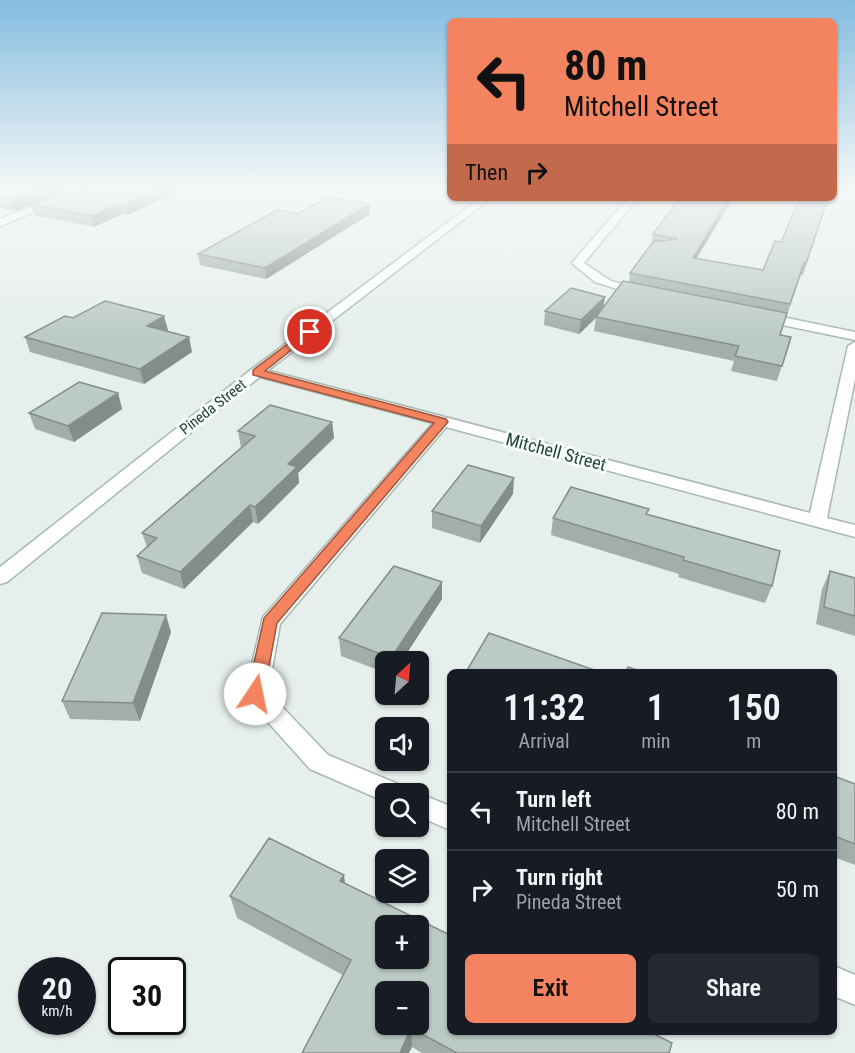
<!DOCTYPE html>
<meta charset="utf-8">
<style>
body{margin:0;font-family:"Roboto Condensed",sans-serif;background:#242831;color:#f1f3f6;height:100vh;display:flex;flex-direction:column;font-size:22px;white-space:nowrap}
*{box-sizing:border-box;margin:0}
p{font-size:20px;color:#9ea1a6}
.icon{flex:none;width:33px;height:33px;fill:none;stroke:currentColor;stroke-width:2;stroke-linecap:round;stroke-linejoin:round}
.map{position:relative;flex:1;overflow:hidden}
.details{position:absolute;left:447px;top:669px;width:390px;height:366px;display:flex;flex-direction:column;background:#171b24;border-radius:9px;box-shadow:0 2px 4px #0004}
.details>*{flex:none}
.banner{position:absolute;left:447px;top:18px;width:390px;height:183px;border-radius:9px;box-shadow:0 2px 4px #0004;background:#f4845f;color:#111;overflow:hidden}
.needle{width:39px;rotate:26deg}
.fabs{position:absolute;left:375px;top:651px;display:grid;gap:12px}
.fabs a{display:grid;place-items:center;width:54px;height:54px;border-radius:9px;background:#171b24;box-shadow:0 2px 4px #0004;font-size:30px}
.speed{position:absolute;left:18px;top:957px;display:flex;gap:12px;font-size:30px;font-weight:700;text-align:center}
.speed>*{display:grid;place-content:center;width:78px;height:78px;border-radius:50%;background:#171b24;box-shadow:0 2px 4px #0004;line-height:1}
.speed small{font-size:15px;font-weight:400}
.speed .limit{border:3px solid #111;border-radius:9px;background:#fff;color:#111}
.pin{position:absolute;display:grid;place-items:center;width:51px;height:51px;color:#fff;margin:-26px;border:3px solid #fff;border-radius:50%;box-shadow:0 2px 6px #0007}
.me{position:absolute;width:66px;margin:-33px;rotate:11deg;stroke-linejoin:round;filter:drop-shadow(0 0 4px #0008)}
.turn{display:flex;align-items:center;gap:21px;height:126px;padding:0 18px;font-size:27px}
.turn .icon{width:78px;height:78px;stroke-width:2.5}
.turn b{display:block;font-size:42px;line-height:51px}
.then{display:flex;align-items:center;height:57px;padding:0 18px;background:#0003;gap:12px;font-size:22px}
.eta{display:flex;justify-content:space-evenly;align-items:center;height:102px;text-align:center}
.eta b{font-size:36px;font-weight:600;line-height:42px}
.cta{display:flex;gap:12px;margin-top:auto;padding:12px 18px}
.cta a{flex:1;height:69px;border-radius:9px;background:#f4845f;color:#111;font-size:24px;font-weight:600;line-height:69px;text-align:center}
.cta a+a{background:#242831;color:#f1f3f6}
ul{padding:0;list-style:none}
li{display:flex;align-items:center;gap:18px;height:78px;padding:0 18px;border-top:2px solid #363941}
li div{flex:1}
li b{display:block;font-size:22px}
li em{font-style:normal}
.map>svg:first-child{display:block}
.lines{fill:none;stroke-linecap:round;stroke-linejoin:round}
.street-casing{stroke:#a8b8b2;stroke-width:3}
.secondary-casing{stroke:#a4bbb3;stroke-width:3}
.street{fill:#fff;fill-rule:evenodd}
.secondary{fill:#fff;fill-rule:evenodd}
.wall{fill:#a1aea9}
.shaded-wall{fill:#838d89}
.building{fill:#bbcac4;stroke:#838d89;stroke-width:1.5;fill-rule:evenodd}
.route{fill:#f4845f;stroke:#9f563e;stroke-width:1.5}
.labels{text-anchor:middle;stroke-width:6;stroke-linejoin:round;paint-order:stroke}
.far-street-label{font-size:15px;fill:#24423a;stroke:#f7fbf9}
.street-label{font-size:18px;fill:#24423a;stroke:#f7fbf9}
</style>
<div class="map">
<svg width="855" height="1053" viewBox="0 0 855 1053">
<rect width="100%" height="100%" fill="#e6efeb"/>
<g class="lines">
<defs>
<path id="street" d="M 76,190 L 88,190 L 0,226 L 0,219 Z
M 628,198 L 638,198 L 584,263 L 611,281 L 646,290 L 646,296 L 642,297 L 595,282 L 572,263 Z
M 763,313 L 855,332 L 855,340 L 759,320 L 757,317 L 759,314 Z
M 855,342 L 855,379 L 827,518 L 855,525 L 855,537 L 446,427 L 280,624 L 268,692 L 328,755 L 403,786 L 406,794 L 386,794 L 386,802 L 310,769 L 248,700 L 245,694 L 263,617 L 433,423 L 252,375 L 250,372 L 252,369 L 262,369 L 810,513 L 848,346 Z
M 418,793 L 450,806 L 450,830 L 418,816 L 418,794 L 416,794 Z
M 834,966 L 855,975 L 855,1005 L 834,996 Z"/>
<path id="secondary" d="M 480,198 L 491,198 L 262,375 L 7,582 L 0,584 L 0,567 L 252,369 Z"/>
</defs>
<!-- street casing -->
<use href="#street" class="street-casing"/>
<!-- secondary casing -->
<use href="#secondary" class="secondary-casing"/>
<!-- street -->
<use href="#street" class="street"/>
<!-- secondary -->
<use href="#secondary" class="secondary"/>
</g>
<!-- wall -->
<path class="wall" d="M 0,190 L 183,190 L 127,215 L 122,214 L 94,227 L 34,215 L 31,205 L 15,211 L 0,208 Z
M 680,198 L 733,198 L 697,258 L 763,270 L 781,242 L 828,198 L 803,275 L 801,275 L 780,335 L 791,337 L 777,381 L 731,371 L 734,361 L 594,331 L 596,318 L 579,334 L 544,325 L 545,311 L 604,307 L 629,282 L 630,273 L 652,244 L 653,234 Z
M 369,204 L 370,214 L 266,279 L 200,265 L 198,254 L 298,214 Z
M 73,318 L 168,330 L 166,331 L 192,352 L 144,384 L 30,352 L 25,337 Z
M 118,393 L 122,409 L 74,442 L 35,429 L 29,413 Z
M 332,422 L 334,438 L 298,473 L 299,483 L 258,524 L 253,522 L 184,589 L 142,573 L 137,556 L 147,547 L 142,533 L 241,448 L 238,431 Z
M 513,494 L 480,543 L 432,528 L 432,511 Z
M 647,514 L 772,586 L 765,603 L 678,577 L 679,574 L 551,535 L 553,518 Z
M 830,571 L 855,578 L 855,636 L 816,624 L 822,589 Z
M 442,582 L 442,599 L 401,662 L 386,662 L 386,673 L 341,656 L 339,638 Z
M 171,632 L 140,721 L 70,719 L 62,701 Z
M 834,776 L 855,784 L 855,865 L 834,857 Z
M 345,883 L 669,1053 L 422,1053 L 412,1047 L 343,975 L 237,918 L 230,896 Z"/>
<!-- shaded-wall -->
<path class="shaded-wall" d="M 41,190 L 71,190 L 15,211 L 12,200 Z
M 159,190 L 183,190 L 127,215 L 124,205 Z
M 729,198 L 733,198 L 690,269 L 693,258 Z
M 120,204 L 122,214 L 94,227 L 91,216 Z
M 369,204 L 370,214 L 266,279 L 265,268 Z
M 605,297 L 603,311 L 579,334 L 581,320 Z
M 164,316 L 168,330 L 150,341 L 147,326 Z
M 189,337 L 192,352 L 144,384 L 140,369 Z
M 118,393 L 122,409 L 74,442 L 68,426 Z
M 332,422 L 334,438 L 298,473 L 299,483 L 258,524 L 255,507 L 288,464 Z
M 514,478 L 513,494 L 480,543 L 481,526 Z
M 250,505 L 253,522 L 184,589 L 180,572 Z
M 442,582 L 442,599 L 401,662 L 391,662 L 391,658 Z
M 166,615 L 171,632 L 140,721 L 133,703 Z
M 344,875 L 347,898 L 340,881 Z
M 411,1028 L 412,1047 L 409,1053 L 400,1053 Z"/>
<!-- building -->
<path class="building" d="M 0,190 L 41,190 L 12,200 L 0,198 Z
M 67,190 L 159,190 L 124,205 L 120,204 L 91,216 L 31,204 Z
M 328,197 L 369,204 L 265,268 L 198,254 L 277,210 L 298,214 Z
M 680,198 L 729,198 L 693,258 L 763,270 L 775,241 L 781,242 L 800,198 L 828,198 L 806,264 L 804,263 L 790,304 L 630,273 L 653,242 L 678,239 L 653,234 Z
M 623,281 L 787,313 L 780,335 L 791,337 L 782,366 L 735,356 L 739,346 L 596,317 Z
M 571,288 L 605,297 L 581,320 L 545,311 Z
M 105,301 L 164,316 L 147,326 L 189,337 L 140,369 L 25,337 L 65,316 L 73,318 Z
M 79,382 L 118,393 L 68,426 L 29,413 Z
M 270,405 L 332,422 L 288,464 L 297,467 L 255,507 L 250,505 L 180,572 L 137,556 L 157,538 L 142,533 L 255,436 L 238,431 Z
M 468,465 L 514,478 L 481,526 L 432,511 Z
M 571,487 L 649,509 L 646,514 L 780,551 L 772,586 L 683,560 L 684,557 L 553,518 Z
M 394,566 L 442,582 L 391,658 L 339,638 Z
M 830,571 L 855,578 L 855,616 L 824,607 Z
M 102,613 L 166,615 L 133,703 L 62,701 Z
M 489,633 L 600,672 L 466,672 Z
M 628,667 L 643,672 L 626,672 Z
M 834,776 L 855,784 L 855,844 L 834,836 Z
M 269,838 L 344,875 L 340,881 L 450,935 L 450,1032 L 650,1032 L 672,1043 L 669,1053 L 457,1053 L 411,1028 L 400,1053 L 302,1053 L 351,960 L 230,896 ZM 386,926 L 418,926 L 418,958 L 386,958 ZM 386,992 L 418,992 L 418,1024 L 386,1024 Z"/>
<!-- sky -->
<linearGradient id="sky" x2="0" y2="1"><stop stop-color="#84bce0"/><stop offset="0.56" stop-color="#f4f8f6"/><stop offset="1" stop-color="#f4f8f6" stop-opacity="0"/></linearGradient>
<rect width="855" height="337" fill="url(#sky)"/>
<!-- route -->
<path class="route" d="M 306,330 L 314,332 L 265,371 L 446,419 L 448,422 L 277,623 L 264,694 L 261,699 L 255,701 L 249,699 L 247,694 L 264,618 L 434,423 L 253,375 L 253,370 Z"/>
<g class="labels">
<!-- far-street labels -->
<g class="far-street-label">
<text transform="translate(213 407) rotate(-38)" y="5">Pineda Street</text>
</g>
<!-- street labels -->
<g class="street-label">
<text transform="translate(556 452) rotate(15)" y="6">Mitchell Street</text>
</g>
</g>
</svg>
<div class="fabs">
<a><svg class="needle" viewBox="-14 -14 28 28"><path d="M0-13l5 13h-10z" fill="#e53935"/><path d="M0 13l5-13h-10z" fill="#9ea1a6"/></svg></a>
<a><svg class="icon" aria-label="sound" viewBox="0 0 24 24"><path d="M4 9h4l5-4v14l-5-4H4zM17 9q2 3 0 6"/></svg></a>
<a><svg class="icon" aria-label="search" viewBox="0 0 24 24"><circle cx="10" cy="10" r="6"/><path d="M15 15l6 6"/></svg></a>
<a><svg class="icon" aria-label="layers" viewBox="0 0 24 24"><path d="M12 4l9 5-9 5-9-5zM3 14l9 5 9-5"/></svg></a>
<a>+</a>
<a>−</a>
</div>
<div class="speed"><div>20<small>km/h</small></div><div class="limit">30</div></div>
<div class="pin" style="left:310px;top:332px;background:#d93025"><svg class="icon" aria-label="arrive" viewBox="0 0 24 24"><path d="M6 21V4h12l-3 4 3 4H6"/></svg></div>
<svg class="me" style="left:255px;top:694px" viewBox="-20 -20 40 40"><circle r="19" fill="#fff"/><path d="M0-13L10 11 0 6-10 11z" fill="#f4845f"/></svg>
<div class="banner">
<div class="turn"><svg class="icon" aria-label="left" viewBox="0 0 24 24"><path d="M17 20v-9H6M10 6l-5 5 5 5"/></svg><div><b>80 m</b>Mitchell Street</div></div>
<div class="then">Then<svg class="icon" aria-label="right" viewBox="0 0 24 24"><path d="M7 20v-9h11M14 6l5 5-5 5"/></svg></div>
</div>
<section class="details">
<div class="eta">
<div><b>11:32</b><p>Arrival</p></div>
<div><b>1</b><p>min</p></div>
<div><b>150</b><p>m</p></div>
</div>
<ul>
<li><svg class="icon" aria-label="left" viewBox="0 0 24 24"><path d="M17 20v-9H6M10 6l-5 5 5 5"/></svg><div><b>Turn left</b><p>Mitchell Street</p></div><em>80 m</em></li>
<li><svg class="icon" aria-label="right" viewBox="0 0 24 24"><path d="M7 20v-9h11M14 6l5 5-5 5"/></svg><div><b>Turn right</b><p>Pineda Street</p></div><em>50 m</em></li>
</ul>
<div class="cta"><a>Exit</a><a>Share</a></div>
</section>
</div>
